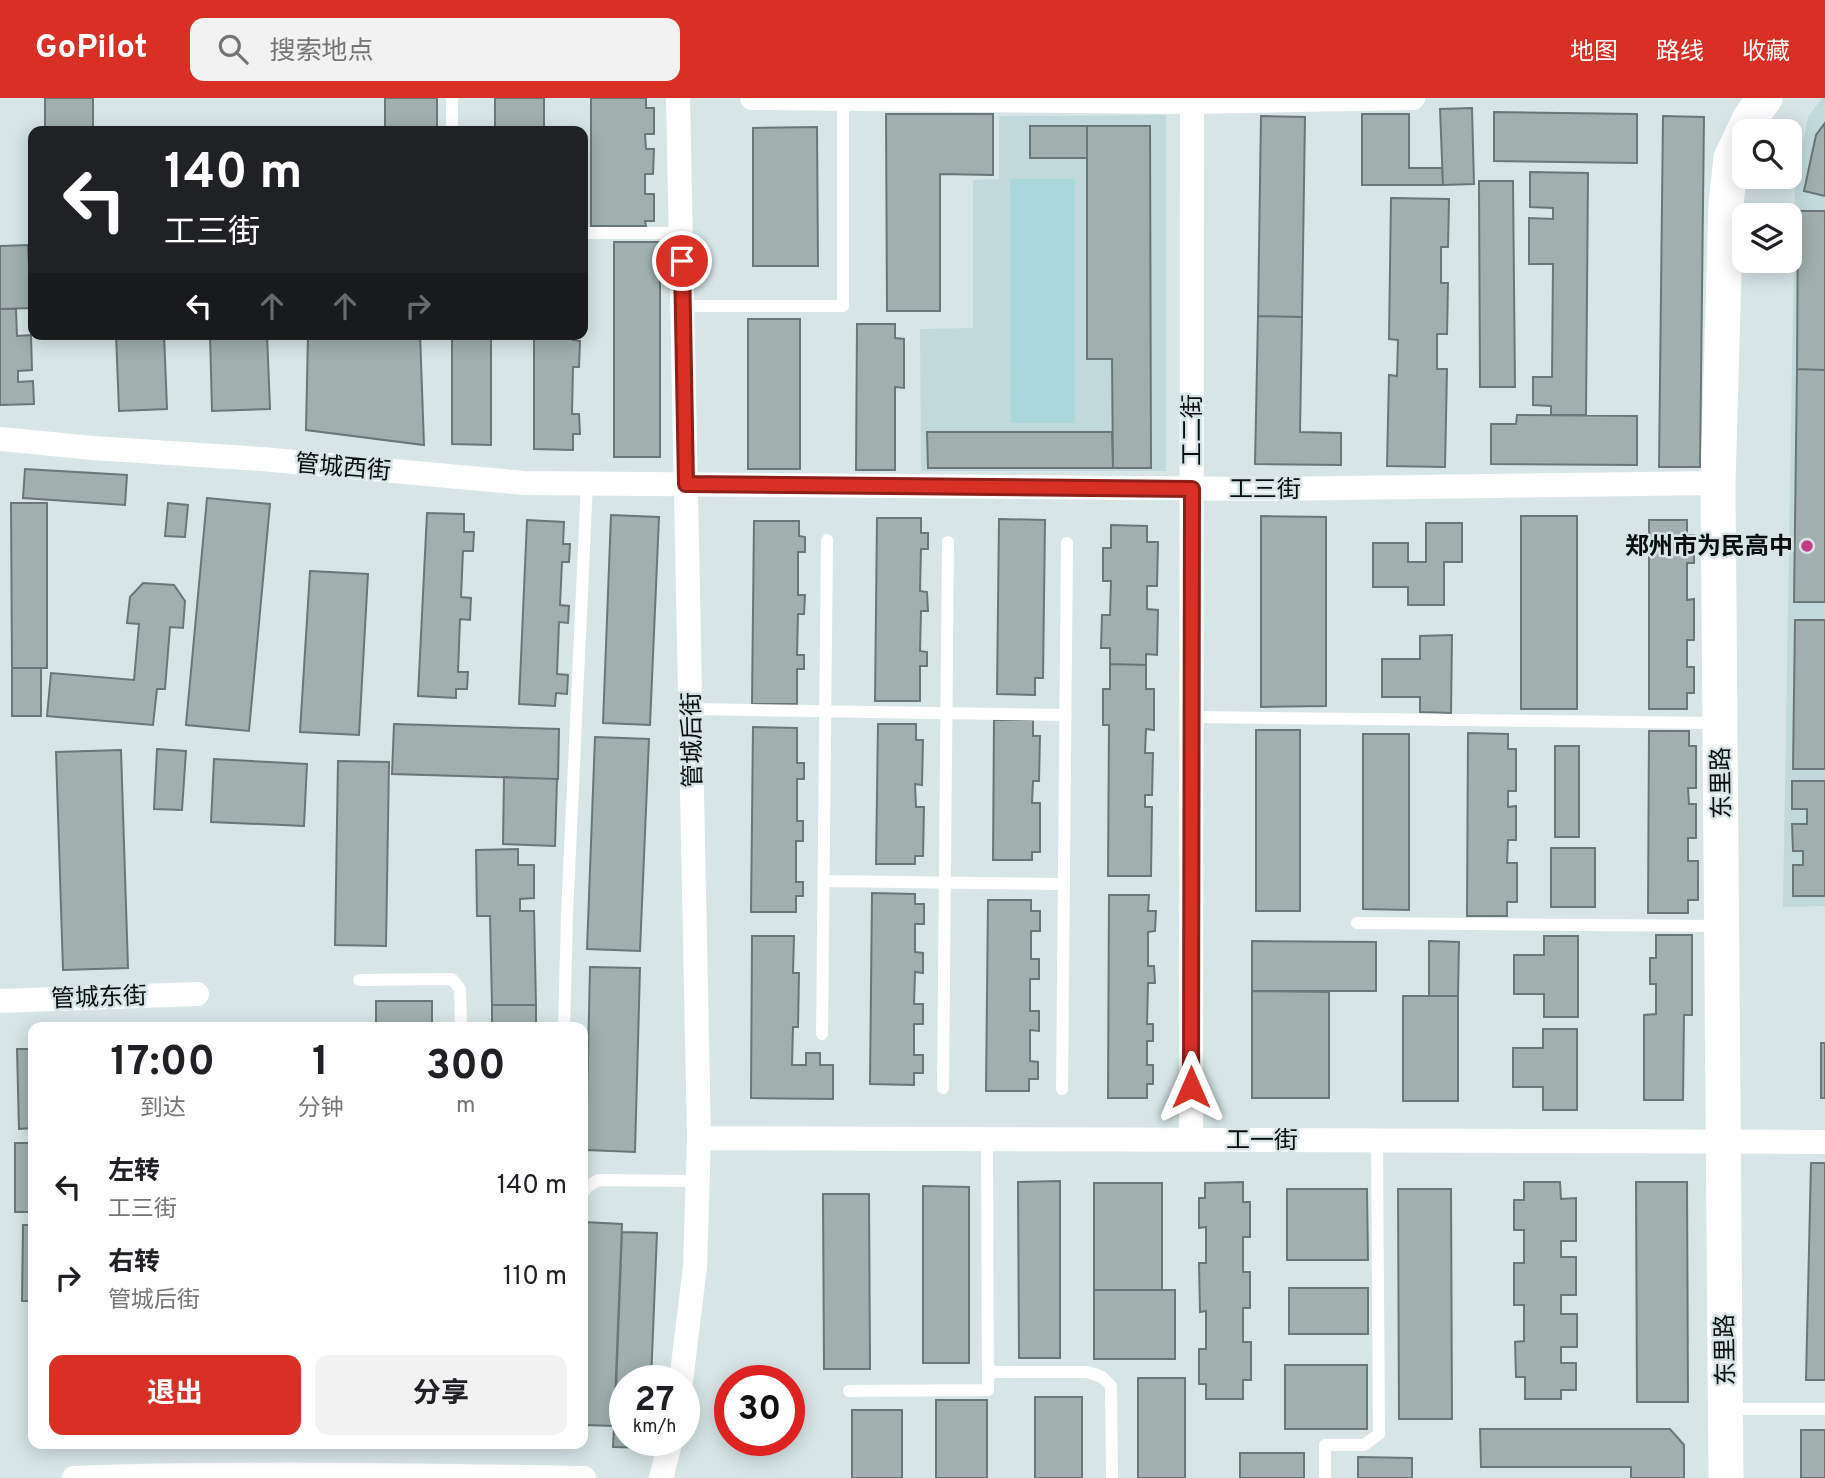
<!DOCTYPE html>
<html lang="zh">
<meta charset="utf-8">
<style>
body{margin:0;font-family:Overpass,"Noto Sans SC",sans-serif;background:#f2f2f2;color:#202124;height:100vh;display:flex;flex-direction:column;font-size:26px;white-space:nowrap}
*{box-sizing:border-box;margin:0}
p{font-size:23px;color:#757577}
.icon{flex:none;width:38px;height:38px;fill:none;stroke:currentColor;stroke-width:2;stroke-linecap:round;stroke-linejoin:round}
.map{position:relative;flex:1;overflow:hidden}
.sheet{position:absolute;left:28px;top:924px;width:560px;height:427px;display:flex;flex-direction:column;background:#fff;border-radius:14px;box-shadow:0 4px 18px #0003}
.sheet>*{flex:none}
.top-card{position:absolute;left:28px;top:28px;width:560px;height:214px;border-radius:14px;box-shadow:0 4px 18px #0003;background:#202124;color:#fff;overflow:hidden}
.fabs{position:absolute;left:1732px;top:21px;display:grid;gap:14px}
.fabs a{display:grid;place-items:center;width:70px;height:70px;border-radius:14px;background:#fff;box-shadow:0 4px 18px #0003;font-size:35px}
.speed{position:absolute;left:609px;top:1267px;display:flex;gap:14px;font-size:35px;font-weight:700;text-align:center}
.speed>*{display:grid;place-content:center;width:91px;height:91px;border-radius:50%;background:#fff;box-shadow:0 4px 18px #0003;line-height:1}
.speed small{font-size:18px;font-weight:400}
.speed .limit{border:10px solid #d22;background:#fff;color:#111}
.pin{position:absolute;display:grid;place-items:center;width:60px;height:60px;color:#fff;margin:-30px;border:4px solid #fff;border-radius:50%;box-shadow:0 2px 7px #0007}
.me{position:absolute;width:77px;margin:-38px;rotate:0deg;stroke-linejoin:round;filter:drop-shadow(0 0 5px #0008)}
.turn{display:flex;align-items:center;gap:24px;height:147px;padding:0 21px;font-size:32px}
.turn .icon{width:91px;height:91px;stroke-width:2.5}
.turn b{display:block;font-size:49px;line-height:60px}
.lanes{display:flex;align-items:center;height:66px;padding:0 21px;background:#0003;justify-content:center;gap:35px;direction:ltr}
.lanes .off{opacity:.35}
.eta{display:flex;justify-content:space-evenly;align-items:center;height:119px;text-align:center}
.eta b{font-size:42px;font-weight:700;line-height:49px}
.action{display:flex;gap:14px;margin-top:auto;padding:14px 21px}
.action a{flex:1;height:80px;border-radius:14px;background:#d93025;color:#fff;font-size:28px;font-weight:700;line-height:80px;text-align:center}
.action a+a{background:#f2f2f2;color:#202124}
ul{padding:0;list-style:none}
li{display:flex;align-items:center;gap:21px;height:91px;padding:0 21px}
li div{flex:1}
li b{display:block;font-size:26px}
li em{font-style:normal}
header{display:flex;align-items:center;gap:42px;box-sizing:border-box;height:98px;padding:0 35px;background:#d93025;color:#fff}
header strong{font-size:33px}
nav{display:flex;gap:38px;margin-inline-start:auto;font-size:24px}
.search{width:490px;height:63px;background:#f2f2f2;display:flex;align-items:center;gap:18px;box-sizing:border-box;padding:0 24px;border-radius:14px;color:#757577;font-size:26px}
.map>svg:first-child{display:block}
.built{fill:#c2d9db}
.park{fill:#aad7db}
.building{fill:#a1afaf;stroke:#6a7677;stroke-width:2}
.lines{fill:none;stroke-linecap:round;stroke-linejoin:round}
.lane{stroke:#fff;stroke-width:12}
.street{stroke:#fff;stroke-width:24}
.secondary{stroke:#fff;stroke-width:35}
.route-casing{stroke:#8d1f18;stroke-width:18}
.route{stroke:#d93025;stroke-width:12}
.poi-dot{fill:#c23f85;stroke:#d7e5e6;stroke-width:2.5}
.labels{text-anchor:middle;stroke-width:5;stroke-linejoin:round;paint-order:stroke}
.street-label{font-size:24px;fill:#080d0d;stroke:#d7e5e6}
.poi-label{font-size:24px;font-weight:bold;fill:#080d0d;stroke:#d7e5e6;text-anchor:end}
</style>
<header>
<strong>GoPilot</strong>
<div class="search"><svg class="icon" aria-label="search" viewBox="0 0 24 24"><circle cx="10" cy="10" r="6"/><path d="M15 15l6 6"/></svg>搜索地点</div>
<nav><a>地图</a><a>路线</a><a>收藏</a></nav>
</header>
<div class="map">
<svg width="1825" height="1380" viewBox="0 0 1825 1380">
<rect width="100%" height="100%" fill="#d7e5e6"/>
<!-- built -->
<path class="built" d="M 1822,0 L 1825,0 L 1825,808 L 1783,809 L 1795,88 L 1808,19 Z
M 1166,17 L 1166,373 L 921,373 L 920,231 L 973,230 L 973,82 L 999,81 L 999,18 Z"/>
<!-- park -->
<path class="park" d="M 1010,81 L 1075,81 L 1075,325 L 1011,325 Z"/>
<!-- building -->
<path class="building" d="M 45,0 L 93,0 L 93,33 L 45,33 Z
M 385,0 L 437,0 L 437,33 L 385,33 Z
M 495,0 L 544,0 L 544,33 L 495,33 Z
M 591,0 L 646,0 L 646,10 L 654,10 L 654,36 L 645,36 L 646,51 L 654,51 L 653,76 L 645,76 L 645,96 L 654,96 L 654,123 L 645,123 L 646,128 L 591,128 Z
M 1472,10 L 1474,86 L 1443,87 L 1440,11 Z
M 1494,14 L 1637,16 L 1637,65 L 1494,63 Z
M 886,16 L 993,16 L 993,77 L 940,76 L 940,213 L 887,213 Z
M 1362,16 L 1409,16 L 1409,70 L 1442,70 L 1443,87 L 1362,87 Z
M 1261,18 L 1305,19 L 1302,219 L 1258,218 Z
M 1663,18 L 1704,19 L 1700,369 L 1659,369 Z
M 1825,25 L 1825,98 L 1804,93 L 1816,37 Z
M 1030,28 L 1087,28 L 1087,60 L 1030,60 Z
M 1087,28 L 1150,28 L 1151,370 L 1113,370 L 1112,261 L 1087,261 Z
M 817,29 L 818,168 L 753,168 L 753,30 Z
M 1530,74 L 1588,75 L 1586,317 L 1551,317 L 1551,308 L 1533,307 L 1533,279 L 1552,279 L 1553,166 L 1529,166 L 1529,120 L 1553,121 L 1553,110 L 1530,109 Z
M 1479,83 L 1513,83 L 1515,289 L 1480,289 Z
M 1391,100 L 1449,101 L 1448,149 L 1441,149 L 1441,185 L 1448,185 L 1447,236 L 1437,236 L 1437,271 L 1447,271 L 1445,369 L 1387,368 L 1389,277 L 1397,278 L 1398,242 L 1389,241 Z
M 1798,113 L 1825,113 L 1825,272 L 1797,271 Z
M 614,144 L 660,144 L 660,359 L 614,359 Z
M 28,147 L 31,210 L 0,211 L 0,148 Z
M 0,211 L 16,211 L 17,238 L 31,237 L 32,272 L 18,273 L 18,284 L 33,283 L 34,306 L 0,307 Z
M 1258,218 L 1302,219 L 1300,334 L 1341,335 L 1341,367 L 1255,366 Z
M 748,221 L 800,221 L 800,371 L 748,371 Z
M 857,226 L 895,226 L 895,240 L 904,241 L 904,290 L 895,289 L 895,372 L 856,372 Z
M 116,236 L 164,236 L 167,311 L 119,313 Z
M 210,236 L 267,236 L 270,311 L 212,313 Z
M 308,236 L 420,236 L 424,347 L 306,332 Z
M 452,236 L 491,236 L 491,347 L 452,346 Z
M 534,236 L 573,236 L 573,242 L 580,243 L 579,269 L 573,269 L 572,316 L 579,316 L 580,336 L 573,336 L 573,352 L 534,351 Z
M 1797,271 L 1825,272 L 1825,504 L 1794,504 Z
M 1517,317 L 1637,318 L 1637,367 L 1491,366 L 1491,326 L 1516,326 Z
M 927,334 L 1112,334 L 1113,370 L 928,370 Z
M 25,371 L 127,377 L 125,407 L 23,400 Z
M 207,400 L 270,406 L 249,633 L 186,627 Z
M 11,405 L 47,405 L 47,570 L 12,570 Z
M 168,405 L 188,407 L 185,439 L 165,438 Z
M 427,415 L 464,416 L 464,434 L 474,434 L 473,453 L 463,453 L 461,499 L 471,500 L 470,522 L 460,521 L 458,574 L 468,574 L 467,591 L 456,591 L 456,600 L 418,598 Z
M 611,417 L 659,419 L 650,627 L 603,625 Z
M 1261,418 L 1326,419 L 1326,608 L 1261,609 Z
M 1521,418 L 1577,418 L 1577,611 L 1521,611 Z
M 877,420 L 921,420 L 921,435 L 928,435 L 928,451 L 921,451 L 920,493 L 927,494 L 928,513 L 921,513 L 920,553 L 927,554 L 927,568 L 920,568 L 920,603 L 875,603 Z
M 999,421 L 1045,422 L 1043,580 L 1035,580 L 1035,597 L 997,596 Z
M 527,422 L 564,424 L 563,446 L 570,446 L 569,464 L 562,464 L 560,507 L 569,508 L 568,525 L 559,524 L 557,576 L 568,577 L 567,596 L 556,595 L 555,608 L 519,606 Z
M 1649,422 L 1687,422 L 1687,437 L 1694,437 L 1694,465 L 1687,465 L 1687,502 L 1694,501 L 1694,542 L 1687,542 L 1687,569 L 1694,569 L 1694,595 L 1687,595 L 1687,611 L 1649,611 Z
M 754,423 L 799,423 L 799,438 L 805,439 L 805,454 L 798,454 L 798,497 L 805,497 L 804,516 L 798,516 L 797,557 L 804,557 L 804,571 L 797,571 L 797,606 L 752,606 Z
M 1426,425 L 1462,425 L 1462,464 L 1444,464 L 1444,507 L 1408,507 L 1408,489 L 1373,489 L 1373,445 L 1408,445 L 1408,464 L 1426,464 Z
M 1111,427 L 1147,428 L 1147,444 L 1158,444 L 1157,488 L 1147,488 L 1147,511 L 1158,512 L 1157,557 L 1146,556 L 1146,567 L 1110,566 L 1110,550 L 1101,550 L 1102,517 L 1110,517 L 1111,483 L 1103,483 L 1103,450 L 1111,450 Z
M 310,473 L 368,476 L 359,637 L 300,634 Z
M 143,485 L 174,487 L 185,503 L 183,530 L 170,529 L 165,591 L 157,591 L 153,627 L 47,618 L 51,575 L 134,582 L 139,526 L 127,525 L 130,499 Z
M 1795,522 L 1825,522 L 1825,671 L 1793,671 Z
M 1452,537 L 1451,615 L 1420,614 L 1420,599 L 1382,599 L 1382,561 L 1420,561 L 1420,538 Z
M 1110,566 L 1146,567 L 1146,591 L 1154,591 L 1154,632 L 1146,631 L 1145,655 L 1153,655 L 1152,697 L 1145,697 L 1145,709 L 1152,709 L 1151,778 L 1108,778 L 1109,627 L 1103,627 L 1103,591 L 1110,591 Z
M 12,570 L 41,570 L 41,618 L 12,618 Z
M 994,622 L 1033,622 L 1033,638 L 1040,638 L 1039,683 L 1033,683 L 1032,705 L 1040,705 L 1040,754 L 1032,754 L 1032,762 L 993,762 Z
M 394,626 L 559,631 L 558,681 L 392,676 Z
M 878,626 L 916,626 L 916,642 L 923,642 L 922,687 L 915,686 L 916,709 L 924,709 L 923,758 L 915,758 L 915,766 L 876,766 Z
M 753,629 L 797,630 L 797,665 L 804,665 L 804,681 L 797,681 L 797,723 L 803,723 L 803,743 L 796,743 L 796,784 L 803,784 L 803,798 L 796,798 L 796,814 L 751,814 Z
M 1256,632 L 1300,632 L 1300,813 L 1256,813 Z
M 1649,633 L 1689,633 L 1689,648 L 1696,648 L 1696,690 L 1688,690 L 1689,706 L 1696,706 L 1696,740 L 1688,740 L 1688,763 L 1698,763 L 1698,802 L 1688,802 L 1688,815 L 1648,815 Z
M 1468,635 L 1508,636 L 1508,651 L 1516,651 L 1516,693 L 1508,693 L 1508,709 L 1516,708 L 1516,742 L 1508,742 L 1507,765 L 1517,765 L 1517,804 L 1507,804 L 1507,818 L 1467,818 Z
M 1363,636 L 1409,636 L 1409,812 L 1363,811 Z
M 595,639 L 649,641 L 640,853 L 587,851 Z
M 1555,648 L 1579,648 L 1579,739 L 1555,739 Z
M 157,651 L 186,653 L 182,712 L 154,711 Z
M 121,652 L 128,870 L 63,872 L 56,654 Z
M 214,661 L 307,666 L 304,728 L 211,724 Z
M 338,663 L 389,664 L 386,848 L 335,847 Z
M 504,679 L 557,681 L 555,748 L 503,746 Z
M 1792,683 L 1825,683 L 1825,798 L 1793,798 L 1793,767 L 1803,767 L 1803,753 L 1793,753 L 1792,726 L 1807,726 L 1807,711 L 1792,711 Z
M 1551,750 L 1595,750 L 1595,809 L 1551,809 Z
M 518,751 L 518,767 L 534,767 L 534,800 L 520,801 L 520,813 L 534,813 L 536,907 L 492,907 L 490,818 L 477,818 L 476,752 Z
M 872,795 L 915,796 L 915,806 L 924,806 L 924,826 L 915,826 L 915,854 L 923,855 L 923,875 L 915,874 L 914,906 L 923,906 L 923,926 L 914,926 L 914,957 L 923,957 L 923,975 L 914,975 L 914,987 L 870,986 Z
M 1109,797 L 1149,797 L 1148,813 L 1156,813 L 1155,833 L 1148,834 L 1148,868 L 1154,868 L 1155,885 L 1148,885 L 1147,926 L 1153,926 L 1153,943 L 1147,943 L 1147,967 L 1153,967 L 1153,986 L 1147,986 L 1147,1000 L 1108,1000 Z
M 988,802 L 1031,802 L 1031,813 L 1040,813 L 1040,833 L 1031,833 L 1031,861 L 1039,861 L 1039,881 L 1030,881 L 1030,913 L 1039,913 L 1039,933 L 1030,932 L 1030,963 L 1038,964 L 1038,981 L 1029,981 L 1029,993 L 986,993 Z
M 1656,837 L 1692,837 L 1692,917 L 1684,917 L 1683,1002 L 1644,1002 L 1644,917 L 1656,916 L 1656,886 L 1650,886 L 1650,860 L 1656,860 Z
M 752,838 L 794,838 L 793,875 L 799,875 L 798,929 L 793,929 L 792,967 L 806,967 L 806,955 L 820,955 L 820,967 L 833,967 L 833,1001 L 751,1000 Z
M 1544,838 L 1578,838 L 1578,919 L 1544,919 L 1544,896 L 1514,896 L 1514,857 L 1544,857 Z
M 1252,843 L 1376,844 L 1376,893 L 1252,893 Z
M 1429,843 L 1459,844 L 1458,898 L 1429,898 Z
M 590,869 L 640,870 L 635,1054 L 586,1052 Z
M 1252,893 L 1329,894 L 1329,1000 L 1252,1000 Z
M 1403,898 L 1458,898 L 1458,1003 L 1403,1003 Z
M 376,903 L 432,903 L 432,929 L 376,929 Z
M 492,907 L 536,907 L 536,929 L 492,929 Z
M 338,926 L 338,929 L 220,929 L 220,927 Z
M 1543,931 L 1577,931 L 1577,1012 L 1543,1012 L 1543,989 L 1513,989 L 1513,950 L 1543,950 Z
M 1821,945 L 1825,945 L 1825,1000 L 1821,1000 Z
M 17,951 L 33,951 L 33,1030 L 19,1031 Z
M 15,1045 L 33,1045 L 33,1114 L 15,1114 Z
M 1811,1065 L 1825,1065 L 1825,1282 L 1806,1282 Z
M 1060,1083 L 1060,1260 L 1019,1260 L 1018,1084 Z
M 1243,1084 L 1243,1104 L 1250,1104 L 1250,1139 L 1243,1139 L 1243,1174 L 1250,1174 L 1250,1210 L 1243,1210 L 1243,1244 L 1251,1244 L 1251,1282 L 1243,1282 L 1243,1301 L 1206,1301 L 1206,1286 L 1199,1286 L 1199,1251 L 1206,1251 L 1206,1213 L 1200,1214 L 1199,1165 L 1206,1165 L 1206,1129 L 1199,1130 L 1199,1100 L 1205,1100 L 1205,1085 Z
M 1524,1084 L 1560,1084 L 1561,1101 L 1576,1100 L 1576,1143 L 1561,1143 L 1561,1159 L 1576,1159 L 1576,1197 L 1561,1197 L 1561,1216 L 1577,1216 L 1577,1249 L 1561,1249 L 1561,1265 L 1576,1265 L 1576,1292 L 1561,1292 L 1561,1301 L 1525,1301 L 1525,1279 L 1516,1279 L 1515,1244 L 1524,1243 L 1524,1207 L 1514,1207 L 1514,1165 L 1524,1165 L 1524,1132 L 1514,1132 L 1514,1102 L 1524,1102 Z
M 1636,1084 L 1687,1084 L 1688,1304 L 1637,1304 Z
M 1094,1085 L 1162,1085 L 1162,1192 L 1094,1192 Z
M 923,1088 L 969,1089 L 969,1265 L 923,1265 Z
M 1287,1091 L 1367,1091 L 1368,1162 L 1287,1162 Z
M 1398,1091 L 1451,1091 L 1452,1321 L 1399,1321 Z
M 823,1096 L 869,1096 L 870,1271 L 824,1271 Z
M 583,1124 L 622,1126 L 614,1328 L 583,1327 Z
M 23,1127 L 33,1127 L 33,1203 L 22,1203 Z
M 622,1134 L 657,1135 L 651,1283 L 625,1283 L 625,1293 L 616,1292 Z
M 1289,1190 L 1368,1190 L 1368,1236 L 1289,1236 Z
M 1094,1192 L 1175,1192 L 1175,1261 L 1094,1261 Z
M 1285,1267 L 1367,1267 L 1367,1331 L 1285,1331 Z
M 1138,1280 L 1185,1280 L 1185,1380 L 1138,1380 Z
M 616,1292 L 625,1293 L 625,1342 L 653,1342 L 653,1350 L 613,1349 Z
M 1035,1299 L 1082,1299 L 1082,1380 L 1035,1380 Z
M 936,1302 L 987,1302 L 987,1380 L 936,1380 Z
M 852,1312 L 902,1312 L 902,1380 L 852,1380 Z
M 1480,1331 L 1670,1331 L 1684,1347 L 1684,1380 L 1631,1380 L 1631,1369 L 1481,1369 Z
M 1801,1332 L 1825,1332 L 1825,1380 L 1801,1380 Z
M 1240,1355 L 1304,1355 L 1304,1380 L 1240,1380 Z
M 1358,1359 L 1412,1360 L 1412,1380 L 1358,1380 Z"/>
<g class="lines">
<!-- lane -->
<path class="lane" d="M 452,0 L 452,33
M 583,135 L 681,135
M 696,208 L 843,208 L 843,1
M 691,611 L 1066,617
M 1192,619 L 1716,625
M 824,783 L 1064,786
M 1357,825 L 1718,828
M 359,882 L 452,881 L 460,891 L 461,929
M 564,929 L 567,817 L 587,385
M 822,936 L 827,442
M 943,990 L 948,444
M 1062,991 L 1067,445
M 583,1095 L 587,1089 L 598,1082 L 698,1083
M 988,1274 L 1088,1274 L 1102,1279 L 1111,1288 L 1112,1380
M 849,1293 L 988,1292 L 987,1041
M 1727,1311 L 1825,1311
M 1325,1380 L 1325,1347 L 1364,1347 L 1379,1336 L 1377,1042"/>
<!-- street -->
<path class="street" d="M 678,0 L 699,1040 L 695,1169 L 681,1283
M 752,0 L 1192,4 L 1413,0
M 0,341 L 93,350 L 262,361 L 525,385 L 1269,391 L 1718,385
M 0,903 L 197,896
M 699,1040 L 1825,1044
M 1191,1042 L 1192,0
M 74,1380 C 244,1374 414,1377 584,1380
M 661,1380 L 671,1342"/>
<!-- secondary -->
<path class="secondary" d="M 1726,1380 L 1718,385 L 1726,106 L 1731,60 L 1750,20 L 1765,0"/>
</g>
<g class="lines">
<defs>
<path id="route" d="M 682,163 L 686,386 L 1192,391 L 1191,989"/>
</defs>
<!-- route casing -->
<use href="#route" class="route-casing"/>
<!-- route -->
<use href="#route" class="route"/>
</g>
<!-- markers -->
<circle class="poi-dot" cx="1807" cy="448" r="7"/>
<g class="labels">
<!-- street labels -->
<g class="street-label">
<text transform="translate(1192 332) rotate(-90)" y="8">工二街</text>
<text transform="translate(343 369) rotate(5)" y="8">管城西街</text>
<text x="1265" y="399">工三街</text>
<text transform="translate(692 642) rotate(-91)" y="8">管城后街</text>
<text transform="translate(1721 685) rotate(-91)" y="8">东里路</text>
<text transform="translate(99 899) rotate(-2)" y="8">管城东街</text>
<text x="1262" y="1050">工一街</text>
<text transform="translate(1725 1252) rotate(-91)" y="8">东里路</text>
</g>
<!-- poi labels -->
<g class="poi-label">
<text x="1793" y="456">郑州市为民高中</text>
</g>
</g>
</svg>
<div class="fabs">
<a><svg class="icon" aria-label="search" viewBox="0 0 24 24"><circle cx="10" cy="10" r="6"/><path d="M15 15l6 6"/></svg></a>
<a><svg class="icon" aria-label="layers" viewBox="0 0 24 24"><path d="M12 4l9 5-9 5-9-5zM3 14l9 5 9-5"/></svg></a>
</div>
<div class="speed"><div>27<small>km/h</small></div><div class="limit">30</div></div>
<div class="pin" style="left:682px;top:163px;background:#d93025"><svg class="icon" aria-label="arrive" viewBox="0 0 24 24"><path d="M6 21V4h12l-3 4 3 4H6"/></svg></div>
<svg class="me" style="left:1191px;top:989px" viewBox="-20 -20 40 40"><path d="M0-17L14 15 0 8-14 15z" fill="#d93025" stroke="#fff" stroke-width="4"/></svg>
<div class="top-card">
<div class="turn"><svg class="icon" aria-label="left" viewBox="0 0 24 24"><path d="M17 20v-9H6M10 6l-5 5 5 5"/></svg><div><b>140 m</b>工三街</div></div>
<div class="lanes"><svg class="icon" aria-label="left" viewBox="0 0 24 24"><path d="M17 20v-9H6M10 6l-5 5 5 5"/></svg><svg class="icon off" aria-label="ahead" viewBox="0 0 24 24"><path d="M12 20V5M6 11l6-6 6 6"/></svg><svg class="icon off" aria-label="ahead" viewBox="0 0 24 24"><path d="M12 20V5M6 11l6-6 6 6"/></svg><svg class="icon off" aria-label="right" viewBox="0 0 24 24"><path d="M7 20v-9h11M14 6l5 5-5 5"/></svg></div>
</div>
<section class="sheet">
<div class="eta">
<div><b>17:00</b><p>到达</p></div>
<div><b>1</b><p>分钟</p></div>
<div><b>300</b><p>m</p></div>
</div>
<ul>
<li><svg class="icon" aria-label="left" viewBox="0 0 24 24"><path d="M17 20v-9H6M10 6l-5 5 5 5"/></svg><div><b>左转</b><p>工三街</p></div><em>140 m</em></li>
<li><svg class="icon" aria-label="right" viewBox="0 0 24 24"><path d="M7 20v-9h11M14 6l5 5-5 5"/></svg><div><b>右转</b><p>管城后街</p></div><em>110 m</em></li>
</ul>
<div class="action"><a>退出</a><a>分享</a></div>
</section>
</div>
